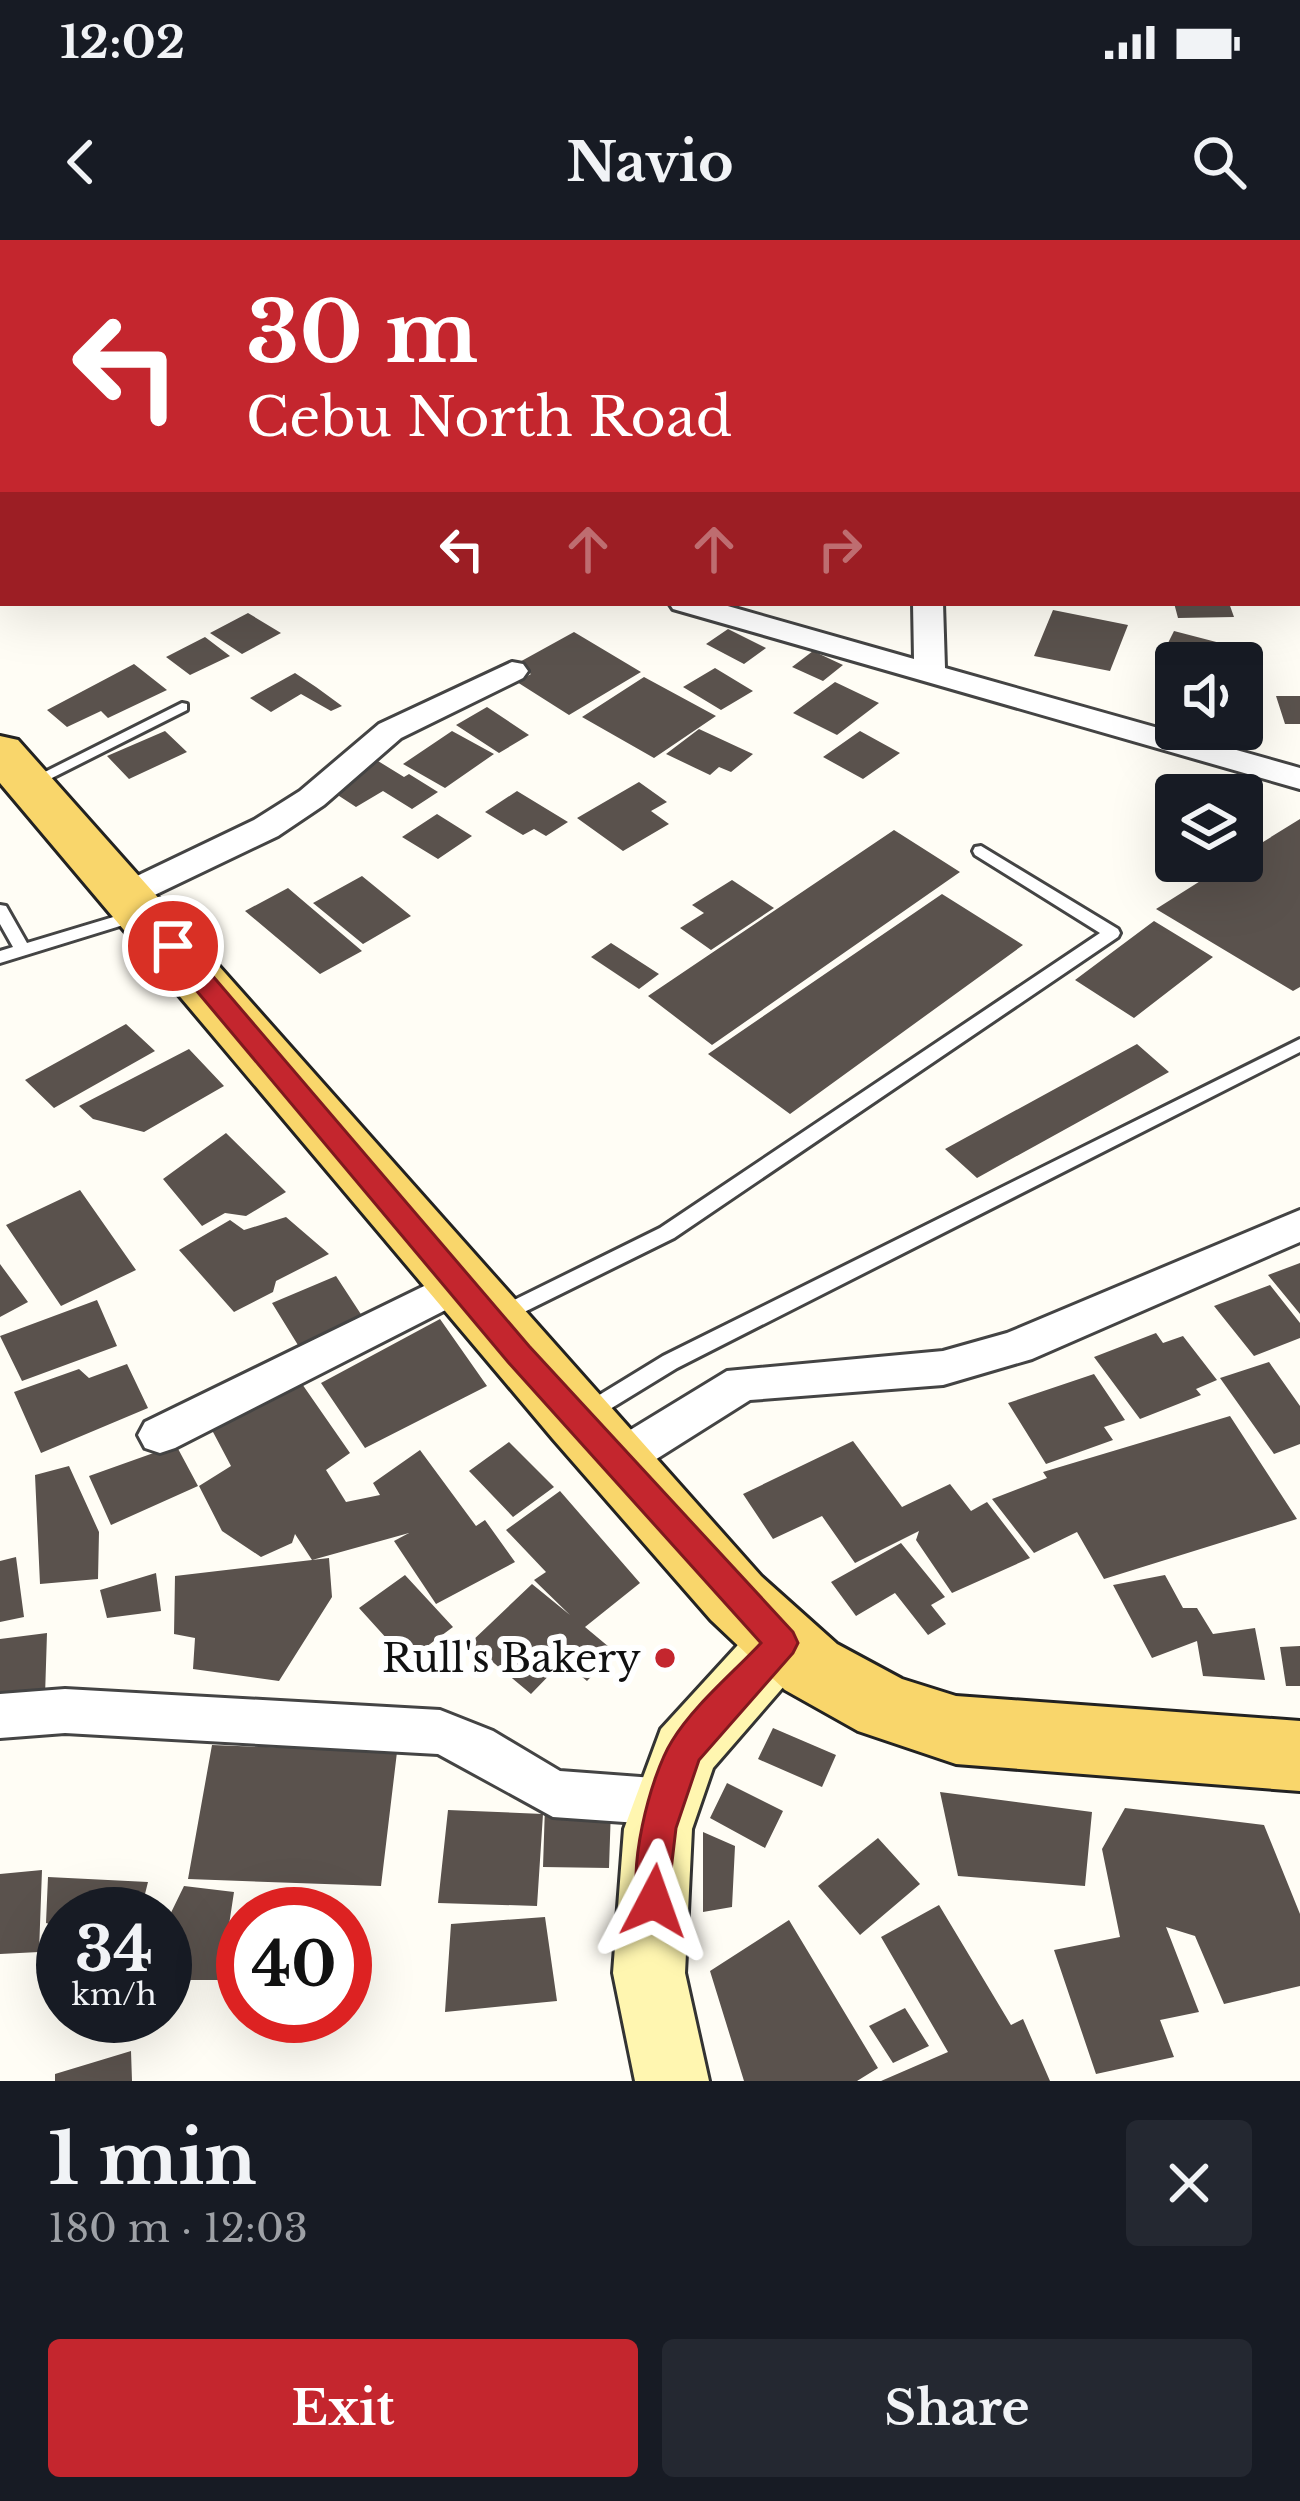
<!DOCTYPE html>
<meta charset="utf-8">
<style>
body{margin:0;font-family:"Libre Baskerville",serif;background:#242831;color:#f1f3f6;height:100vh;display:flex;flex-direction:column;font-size:45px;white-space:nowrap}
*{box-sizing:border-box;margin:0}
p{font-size:39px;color:#9ea1a6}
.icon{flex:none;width:66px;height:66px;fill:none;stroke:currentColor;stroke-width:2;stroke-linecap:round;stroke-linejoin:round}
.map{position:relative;height:1841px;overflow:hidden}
.side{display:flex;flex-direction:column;background:#171b24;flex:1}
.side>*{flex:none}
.banner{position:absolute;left:0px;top:0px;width:1302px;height:366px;box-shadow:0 12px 48px #0002;background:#c4262e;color:#fff;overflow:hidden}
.buttons{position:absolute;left:1155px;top:402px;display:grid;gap:24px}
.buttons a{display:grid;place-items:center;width:108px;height:108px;border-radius:12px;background:#171b24;box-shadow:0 12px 48px #0002;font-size:60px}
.speed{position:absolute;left:36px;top:1647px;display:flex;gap:24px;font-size:60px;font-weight:700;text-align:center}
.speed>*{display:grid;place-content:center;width:156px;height:156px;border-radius:50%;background:#171b24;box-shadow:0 12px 48px #0002;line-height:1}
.speed small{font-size:30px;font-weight:400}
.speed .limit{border:18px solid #d22;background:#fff;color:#111}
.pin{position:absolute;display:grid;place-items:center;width:102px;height:102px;color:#fff;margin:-51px;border:6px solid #fff;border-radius:50%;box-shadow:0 3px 12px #0007}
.me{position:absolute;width:132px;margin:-66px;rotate:4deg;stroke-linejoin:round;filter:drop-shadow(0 0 9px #0008)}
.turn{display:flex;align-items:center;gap:42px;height:252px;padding:0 48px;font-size:54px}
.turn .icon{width:156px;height:156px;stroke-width:2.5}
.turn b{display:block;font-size:84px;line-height:102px}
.lanes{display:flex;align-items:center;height:114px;padding:0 48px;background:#0003;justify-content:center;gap:60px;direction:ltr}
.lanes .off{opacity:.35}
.round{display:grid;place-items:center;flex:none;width:126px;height:126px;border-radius:12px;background:#242831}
.summary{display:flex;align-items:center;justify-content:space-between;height:204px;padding:0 48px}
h1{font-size:72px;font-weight:700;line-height:90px}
.primary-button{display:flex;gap:24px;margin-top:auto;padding:24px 48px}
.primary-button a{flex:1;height:138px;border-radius:12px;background:#c4262e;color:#fff;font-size:48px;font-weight:700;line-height:138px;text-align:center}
.primary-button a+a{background:#242831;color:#f1f3f6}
.status{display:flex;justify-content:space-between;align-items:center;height:84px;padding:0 60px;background:#171b24;direction:ltr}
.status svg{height:33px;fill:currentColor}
header{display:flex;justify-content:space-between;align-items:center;height:156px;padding:0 48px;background:#171b24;font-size:54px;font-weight:700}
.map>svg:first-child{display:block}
.building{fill:#5a524d}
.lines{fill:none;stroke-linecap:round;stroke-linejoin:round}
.lane-casing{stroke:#444;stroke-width:6}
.street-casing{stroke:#444;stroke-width:6}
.secondary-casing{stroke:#333;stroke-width:6}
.primary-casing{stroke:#222;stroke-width:6}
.lane{fill:#fff;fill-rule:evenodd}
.street{fill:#fff;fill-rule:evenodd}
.secondary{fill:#fff6b0;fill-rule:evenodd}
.primary{fill:#f9d66b;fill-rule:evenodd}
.route{fill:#c4262e;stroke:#7f191e;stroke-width:3}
.poi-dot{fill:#c4262e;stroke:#fff;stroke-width:4.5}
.labels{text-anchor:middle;stroke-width:12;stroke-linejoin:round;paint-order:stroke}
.near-poi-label{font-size:39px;fill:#111;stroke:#fff;text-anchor:end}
</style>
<div class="status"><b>12:02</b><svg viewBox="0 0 49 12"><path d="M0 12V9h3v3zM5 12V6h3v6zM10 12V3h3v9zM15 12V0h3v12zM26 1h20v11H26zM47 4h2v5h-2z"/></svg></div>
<header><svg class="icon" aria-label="back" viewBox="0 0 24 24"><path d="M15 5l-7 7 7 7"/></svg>Navio<svg class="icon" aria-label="search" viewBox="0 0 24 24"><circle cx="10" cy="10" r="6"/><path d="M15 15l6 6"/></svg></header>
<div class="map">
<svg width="1300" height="1841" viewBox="0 0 1300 1841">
<rect width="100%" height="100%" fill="#fffdf5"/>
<!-- building -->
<path class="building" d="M 1174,363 L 1229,363 L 1234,377 L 1178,378 Z
M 1053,370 L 1128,385 L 1110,431 L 1034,416 Z
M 248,373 L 281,393 L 242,414 L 210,393 Z
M 728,389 L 766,408 L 744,424 L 706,404 Z
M 1174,391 L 1224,404 L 1215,423 L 1176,423 L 1176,434 L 1155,429 Z
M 574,392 L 641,432 L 569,475 L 517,442 L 531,434 L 516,424 Z
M 205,397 L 230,416 L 190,435 L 166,417 Z
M 813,411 L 843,425 L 823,441 L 792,427 Z
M 134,424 L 167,450 L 108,478 L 101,471 L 67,487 L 47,470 Z
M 715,428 L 753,451 L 721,470 L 683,447 Z
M 295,433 L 316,447 L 342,466 L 331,471 L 301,454 L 271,472 L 250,458 Z
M 644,437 L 716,476 L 654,518 L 582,477 Z
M 835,442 L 879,463 L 837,495 L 793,473 Z
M 1276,456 L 1300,456 L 1300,484 L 1285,484 Z
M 487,467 L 529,495 L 499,513 L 456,485 Z
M 699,489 L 753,514 L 731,532 L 719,527 L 710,535 L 666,514 Z
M 165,491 L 187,512 L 129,539 L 107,516 Z
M 452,491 L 494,514 L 445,548 L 403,524 Z
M 860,491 L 900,513 L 863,539 L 823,517 Z
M 378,521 L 404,537 L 409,534 L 438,552 L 412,569 L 383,551 L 356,567 L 330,550 Z
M 639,542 L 667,562 L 651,571 L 669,584 L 623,611 L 577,578 Z
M 517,551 L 568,582 L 546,596 L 534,589 L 523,595 L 485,572 Z
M 437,574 L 472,596 L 438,619 L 402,597 Z
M 1300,579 L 1300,747 L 1293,751 L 1156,669 L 1232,621 L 1242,621 L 1242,615 Z
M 894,590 L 960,632 L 712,805 L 648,756 Z
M 362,636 L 411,676 L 363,704 L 313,663 Z
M 732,640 L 774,668 L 711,710 L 680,688 L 704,673 L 692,665 Z
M 288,648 L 362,711 L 320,734 L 245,671 Z
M 942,654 L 1023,705 L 790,874 L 708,814 Z
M 1154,681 L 1213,717 L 1134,778 L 1075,740 Z
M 611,703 L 659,734 L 639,749 L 591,717 Z
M 126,784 L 155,811 L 54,868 L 25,840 Z
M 1137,804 L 1169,832 L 977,938 L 945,909 Z
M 189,809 L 224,846 L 144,892 L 93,879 L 79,866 Z
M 226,893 L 286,952 L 246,976 L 225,973 L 202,986 L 163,939 Z
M 80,950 L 136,1030 L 61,1066 L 6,985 Z
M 286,977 L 329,1014 L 276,1041 L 273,1052 L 234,1072 L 179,1010 L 230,980 L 244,990 Z
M 1300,1023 L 1300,1074 L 1268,1035 Z
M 0,1024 L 28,1062 L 0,1077 Z
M 336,1036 L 366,1082 L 301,1110 L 272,1063 Z
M 1270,1045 L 1300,1083 L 1300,1098 L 1254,1116 L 1214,1066 Z
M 97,1060 L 117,1106 L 22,1141 L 0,1096 Z
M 440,1079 L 487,1146 L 365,1208 L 321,1143 Z
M 1156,1093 L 1163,1103 L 1183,1096 L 1217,1140 L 1196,1149 L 1201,1155 L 1140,1179 L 1094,1117 Z
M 1269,1122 L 1300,1166 L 1300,1204 L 1274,1214 L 1220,1138 Z
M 127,1124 L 148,1168 L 41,1213 L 14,1152 L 79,1129 L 89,1138 Z
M 1094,1134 L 1125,1180 L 1104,1187 L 1113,1200 L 1046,1224 L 1008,1163 Z
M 300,1141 L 350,1213 L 326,1230 L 346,1262 L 380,1255 L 373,1243 L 420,1210 L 476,1286 L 485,1280 L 515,1322 L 436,1364 L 394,1301 L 409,1293 L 312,1320 L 295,1294 L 292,1303 L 261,1317 L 222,1291 L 199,1246 L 231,1226 L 204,1175 Z
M 1230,1176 L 1297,1279 L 1104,1339 L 1077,1292 L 1034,1313 L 992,1259 L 1047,1238 L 1043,1232 Z
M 853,1201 L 902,1267 L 950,1244 L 971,1271 L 987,1262 L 1030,1318 L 952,1353 L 916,1300 L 919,1291 L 855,1323 L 822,1276 L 773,1299 L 743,1254 Z
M 509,1202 L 554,1247 L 513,1277 L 469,1231 Z
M 176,1205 L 198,1246 L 111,1285 L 89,1236 Z
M 69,1226 L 99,1292 L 98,1339 L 40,1344 L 35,1235 Z
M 560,1251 L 640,1343 L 585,1387 L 615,1412 L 587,1441 L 563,1421 L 531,1454 L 470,1403 L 532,1344 L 570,1375 L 534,1340 L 546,1332 L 506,1290 Z
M 901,1303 L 945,1357 L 931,1365 L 946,1384 L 928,1395 L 895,1353 L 856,1376 L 831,1342 Z
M 16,1317 L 24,1377 L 0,1382 L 0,1321 Z
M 329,1318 L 332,1357 L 279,1441 L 193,1429 L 195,1398 L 174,1394 L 175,1336 Z
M 156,1333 L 161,1371 L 107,1378 L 100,1350 Z
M 405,1335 L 453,1387 L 407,1421 L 359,1368 Z
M 1165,1335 L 1183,1368 L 1197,1368 L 1213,1394 L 1255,1388 L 1265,1440 L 1203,1436 L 1197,1401 L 1152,1418 L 1113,1345 Z
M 47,1393 L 45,1456 L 0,1462 L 0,1399 Z
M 1300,1406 L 1300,1446 L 1286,1446 L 1280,1407 Z
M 773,1488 L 836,1515 L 822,1547 L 758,1519 Z
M 212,1505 L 397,1512 L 381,1646 L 188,1639 Z
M 727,1543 L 783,1571 L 765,1608 L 710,1578 Z
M 940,1552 L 1092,1572 L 1085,1646 L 958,1636 Z
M 545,1566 L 611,1568 L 609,1628 L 543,1627 Z
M 1125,1568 L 1264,1585 L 1300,1674 L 1300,1746 L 1224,1764 L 1195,1696 L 1166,1687 L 1199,1772 L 1160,1780 L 1174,1817 L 1096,1834 L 1054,1710 L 1120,1697 L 1102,1609 Z
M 448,1570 L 543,1574 L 537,1666 L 438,1663 Z
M 703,1592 L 735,1606 L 732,1667 L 703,1672 Z
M 878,1598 L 920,1644 L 860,1695 L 818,1646 Z
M 42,1630 L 39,1712 L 0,1714 L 0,1634 Z
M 48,1637 L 148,1642 L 140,1674 L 63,1674 L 63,1740 L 44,1740 L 56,1686 L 46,1683 Z
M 184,1646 L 234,1652 L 229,1685 L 234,1697 L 218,1740 L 165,1740 L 165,1685 Z
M 939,1665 L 1011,1785 L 1023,1779 L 1050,1841 L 881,1841 L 948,1812 L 881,1697 Z
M 545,1677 L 557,1761 L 445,1772 L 451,1684 Z
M 789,1680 L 878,1828 L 857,1841 L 744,1841 L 710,1731 Z
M 905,1768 L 929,1806 L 893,1823 L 869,1786 Z
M 131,1811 L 132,1841 L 55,1841 L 55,1834 Z"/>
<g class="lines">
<defs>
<path id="lane" d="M 182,463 L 187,464 L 187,470 L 36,546 L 31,548 L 23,543 Z
M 981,606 L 1118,689 L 1120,693 L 1118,697 L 674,998 L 508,1080 L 494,1080 L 491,1075 L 494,1070 L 660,988 L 1100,693 L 975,615 L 973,611 L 975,607 Z
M 0,665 L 6,666 L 27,703 L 140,669 L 148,674 L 146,678 L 0,723 L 0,711 L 13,707 L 0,684 Z
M 1300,799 L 1300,812 L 677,1128 L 592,1180 L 585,1182 L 578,1180 L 575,1174 L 578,1168 L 663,1116 Z"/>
<path id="street" d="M 3,252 L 3,270 L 0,271 L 0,253 Z
M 669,363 L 717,363 L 914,419 L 913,363 L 943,363 L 945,428 L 1300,528 L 1300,549 L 673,369 Z
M 512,422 L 523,424 L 528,431 L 523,438 L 401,498 L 324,565 L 278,596 L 140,662 L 116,662 L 111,654 L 116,646 L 254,580 L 300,551 L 379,484 Z
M 1300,970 L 1300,1002 L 1032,1119 L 943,1145 L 750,1160 L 631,1235 L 615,1240 L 599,1235 L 593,1222 L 599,1209 L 727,1131 L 943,1111 L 1007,1093 Z
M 459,1029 L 473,1034 L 480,1045 L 473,1056 L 175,1208 L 160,1213 L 145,1208 L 138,1195 L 145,1182 Z
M 65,1449 L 440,1470 L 493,1491 L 560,1531 L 667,1539 L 684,1546 L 692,1562 L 684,1578 L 667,1585 L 553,1577 L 438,1514 L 65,1493 L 0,1498 L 0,1454 Z"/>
<path id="secondary" d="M 781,1374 L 804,1383 L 813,1403 L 804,1423 L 713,1528 L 692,1589 L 685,1733 L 709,1841 L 635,1841 L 613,1733 L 624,1589 L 661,1489 L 758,1383 Z"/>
<path id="primary" d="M 0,496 L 18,500 L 761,1336 L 837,1404 L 902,1439 L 956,1456 L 1300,1481 L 1300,1551 L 956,1524 L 858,1491 L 785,1450 L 711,1380 L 553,1199 L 0,543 Z"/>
</defs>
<!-- lane casing -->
<use href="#lane" class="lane-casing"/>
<!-- street casing -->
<use href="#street" class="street-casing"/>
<!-- secondary casing -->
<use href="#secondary" class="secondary-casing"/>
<!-- primary casing -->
<use href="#primary" class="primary-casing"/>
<!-- lane -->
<use href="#lane" class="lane"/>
<!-- street -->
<use href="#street" class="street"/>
<!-- secondary -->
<use href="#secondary" class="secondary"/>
<!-- primary -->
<use href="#primary" class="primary"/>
</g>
<!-- route -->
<path class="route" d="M 173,698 L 182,700 L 529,1106 L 793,1392 L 798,1403 L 793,1413 L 699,1520 L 676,1588 L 666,1673 L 654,1678 L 641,1673 C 625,1635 650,1536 672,1501 C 694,1465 732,1434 761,1403 L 508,1122 L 164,712 L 164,700 Z"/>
<!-- markers -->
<circle class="poi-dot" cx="665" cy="1418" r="12"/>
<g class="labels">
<!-- near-poi labels -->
<g class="near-poi-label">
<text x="641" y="1432">Rull's Bakery</text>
</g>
</g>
</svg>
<div class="buttons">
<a><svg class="icon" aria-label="sound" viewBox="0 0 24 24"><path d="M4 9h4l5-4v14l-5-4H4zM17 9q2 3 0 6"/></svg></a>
<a><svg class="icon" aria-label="layers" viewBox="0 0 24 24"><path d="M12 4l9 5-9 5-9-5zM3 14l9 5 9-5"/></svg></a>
</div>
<div class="speed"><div>34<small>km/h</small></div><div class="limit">40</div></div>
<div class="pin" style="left:173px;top:706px;background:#d93025"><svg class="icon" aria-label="arrive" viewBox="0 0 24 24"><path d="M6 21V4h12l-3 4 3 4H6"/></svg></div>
<svg class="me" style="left:654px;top:1661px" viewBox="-20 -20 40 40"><path d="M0-17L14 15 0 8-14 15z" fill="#c4262e" stroke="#fff" stroke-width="4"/></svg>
<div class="banner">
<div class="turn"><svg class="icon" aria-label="left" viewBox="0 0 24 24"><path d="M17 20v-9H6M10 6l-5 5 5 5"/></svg><div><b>30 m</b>Cebu North Road</div></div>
<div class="lanes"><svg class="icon" aria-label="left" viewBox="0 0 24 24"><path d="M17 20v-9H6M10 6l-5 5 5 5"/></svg><svg class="icon off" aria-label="ahead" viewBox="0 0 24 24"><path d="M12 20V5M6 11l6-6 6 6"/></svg><svg class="icon off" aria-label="ahead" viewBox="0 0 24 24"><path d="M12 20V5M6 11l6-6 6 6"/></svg><svg class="icon off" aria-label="right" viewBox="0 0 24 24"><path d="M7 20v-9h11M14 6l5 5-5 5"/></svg></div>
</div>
</div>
<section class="side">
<div class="summary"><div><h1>1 min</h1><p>180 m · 12:03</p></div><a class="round"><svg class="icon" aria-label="close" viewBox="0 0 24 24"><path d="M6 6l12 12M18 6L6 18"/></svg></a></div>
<div class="primary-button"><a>Exit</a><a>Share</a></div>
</section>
